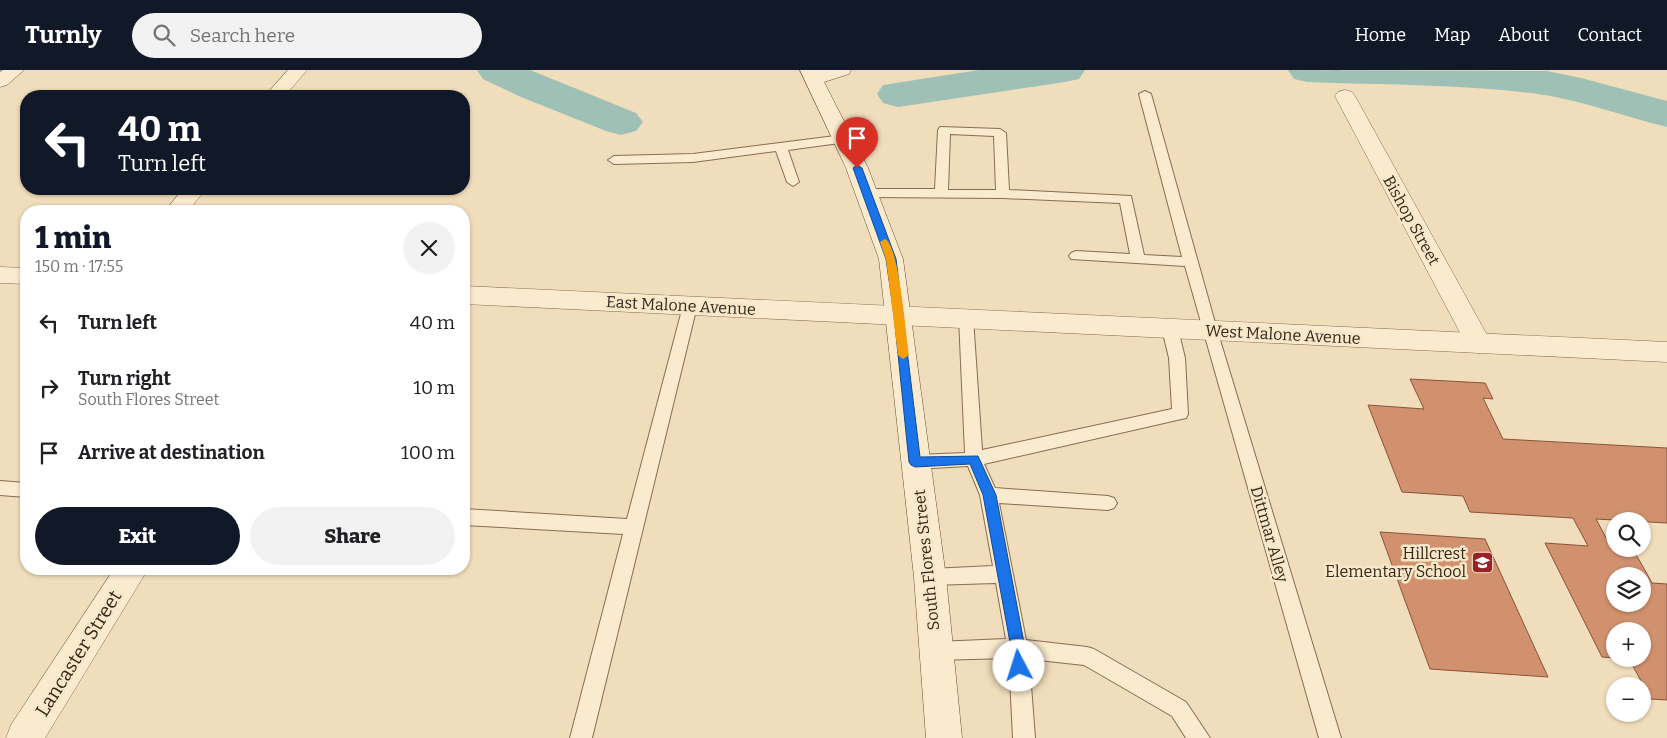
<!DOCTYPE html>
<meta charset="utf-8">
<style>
body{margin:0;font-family:Bitter,serif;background:#f2f2f2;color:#202124;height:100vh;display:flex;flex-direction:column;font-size:19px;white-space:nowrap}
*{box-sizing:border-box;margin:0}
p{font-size:16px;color:#757577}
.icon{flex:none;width:28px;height:28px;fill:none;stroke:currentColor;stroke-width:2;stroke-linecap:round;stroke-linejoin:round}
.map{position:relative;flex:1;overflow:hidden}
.panel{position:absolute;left:20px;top:135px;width:450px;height:370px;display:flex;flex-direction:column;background:#fff;border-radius:20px;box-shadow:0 1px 4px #0004}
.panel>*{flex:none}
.hud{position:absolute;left:20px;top:20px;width:450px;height:105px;border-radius:20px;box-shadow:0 1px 4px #0004;background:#111827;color:#fff;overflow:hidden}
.tools{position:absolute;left:1606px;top:442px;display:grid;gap:10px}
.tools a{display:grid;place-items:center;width:45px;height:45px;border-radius:50%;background:#fff;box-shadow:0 1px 4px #0004;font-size:25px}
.pin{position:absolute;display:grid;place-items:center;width:42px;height:42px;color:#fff;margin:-51px -21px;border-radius:50% 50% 50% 0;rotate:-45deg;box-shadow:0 0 5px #0007}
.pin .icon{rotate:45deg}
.me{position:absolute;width:55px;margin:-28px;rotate:355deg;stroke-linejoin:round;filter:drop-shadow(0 0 4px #0008)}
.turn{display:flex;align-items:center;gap:18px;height:105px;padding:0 15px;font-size:22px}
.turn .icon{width:65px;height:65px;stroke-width:2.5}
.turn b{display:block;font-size:35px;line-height:42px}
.round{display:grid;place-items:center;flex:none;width:52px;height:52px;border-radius:26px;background:#f2f2f2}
.headline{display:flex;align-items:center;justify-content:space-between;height:85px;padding:0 15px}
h1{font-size:30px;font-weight:800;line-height:38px;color:#111827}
.cta{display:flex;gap:10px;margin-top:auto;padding:10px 15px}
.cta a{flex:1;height:58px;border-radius:30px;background:#111827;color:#fff;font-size:20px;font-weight:800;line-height:58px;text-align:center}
.cta a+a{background:#f2f2f2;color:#202124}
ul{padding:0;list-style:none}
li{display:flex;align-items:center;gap:15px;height:65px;padding:0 15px}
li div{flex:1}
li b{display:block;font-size:19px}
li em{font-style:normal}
header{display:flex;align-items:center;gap:30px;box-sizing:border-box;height:70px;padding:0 25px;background:#111827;color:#fff}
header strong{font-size:24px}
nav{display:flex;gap:28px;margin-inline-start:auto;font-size:18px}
.search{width:350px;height:45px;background:#f2f2f2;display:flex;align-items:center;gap:12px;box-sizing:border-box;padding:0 18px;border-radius:28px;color:#757577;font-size:19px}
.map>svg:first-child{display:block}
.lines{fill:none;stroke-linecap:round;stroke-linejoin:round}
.stream{fill:#678e82;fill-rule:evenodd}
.river{fill:#9fc0b5;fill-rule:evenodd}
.building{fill:#d1916e;stroke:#885338;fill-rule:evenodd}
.service-casing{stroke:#886c54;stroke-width:2}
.minor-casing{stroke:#886c54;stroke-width:1}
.tertiary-casing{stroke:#886c54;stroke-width:1}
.secondary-casing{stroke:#694d37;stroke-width:1}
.service{fill:#fbebce;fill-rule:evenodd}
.minor{fill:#fbebce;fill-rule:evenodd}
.tertiary{fill:#fbebce;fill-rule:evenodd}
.secondary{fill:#fbebce;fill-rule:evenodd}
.route{fill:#1a73e8;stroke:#114b97}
.slow{fill:#f59e0b}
.labels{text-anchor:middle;stroke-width:5;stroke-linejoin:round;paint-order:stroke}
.street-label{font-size:16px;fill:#36261a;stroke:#f7e8ca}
.poi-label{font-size:16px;fill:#36261a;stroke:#f7e8ca;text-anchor:end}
.near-street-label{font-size:19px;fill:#36261a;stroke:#f7e8ca}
</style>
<header>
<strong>Turnly</strong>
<div class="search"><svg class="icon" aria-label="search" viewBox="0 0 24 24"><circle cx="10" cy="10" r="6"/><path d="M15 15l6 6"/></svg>Search here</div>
<nav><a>Home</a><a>Map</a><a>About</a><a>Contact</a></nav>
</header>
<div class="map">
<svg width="1667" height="668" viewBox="0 0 1667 668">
<rect width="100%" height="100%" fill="#f0ddbb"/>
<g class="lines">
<!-- stream -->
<path class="stream" d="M 1334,0 L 1340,0 L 1340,1 L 1337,3 Z"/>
<!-- river -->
<path class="river" d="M 477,0 L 530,0 L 636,43 L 643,52 L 636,61 L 621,65 L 606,61 L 521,27 L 483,9 Z
M 979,0 L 1085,0 L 1079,9 L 1065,12 L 898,37 L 883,33 L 877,24 L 883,15 Z
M 1288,0 L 1547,1 L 1581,8 L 1667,31 L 1667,57 C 1626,47 1586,32 1545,25 C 1467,14 1387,15 1308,12 L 1294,9 Z"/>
</g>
<!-- building -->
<path class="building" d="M 1410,309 L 1485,313 L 1493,329 L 1483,328 L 1503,369 L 1667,378 L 1667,453 L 1596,449 L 1611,477 L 1633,479 L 1652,513 L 1667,514 L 1667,630 L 1651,629 L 1629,589 L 1642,589 L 1642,561 L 1615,561 L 1615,588 L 1602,587 L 1545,473 L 1588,476 L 1573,448 L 1470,442 L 1463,426 L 1402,422 L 1368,335 L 1424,339 ZM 1615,506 L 1642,506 L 1642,534 L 1615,534 Z
M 1380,462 L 1485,469 L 1548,607 L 1430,599 Z"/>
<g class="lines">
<defs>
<path id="service" d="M 1145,21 L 1151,24 L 1217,260 L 1341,668 L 1319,668 L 1185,196 L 1071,189 L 1069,186 L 1071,183 L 1076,181 L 1130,184 L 1120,133 L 1003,128 L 868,127 L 861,123 L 868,119 L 935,119 L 938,60 L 940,57 L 1000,59 L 1006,63 L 1009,120 L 1131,126 L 1144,185 L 1182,187 L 1139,24 ZM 950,64 L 994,66 L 996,120 L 948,120 Z
M 843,65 L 847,66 L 849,69 L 847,72 L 788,80 L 799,112 L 793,116 L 787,112 L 776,81 L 693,92 L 614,94 L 608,90 L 614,86 L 693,84 Z
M 690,231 L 695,232 L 697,236 L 592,668 L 570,668 L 623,464 L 464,455 L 464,439 L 627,449 L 683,236 L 685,232 Z
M 966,243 L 971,244 L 973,248 L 982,380 L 1172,339 L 1169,288 L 1162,259 L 1165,255 L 1170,254 L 1175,255 L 1178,259 L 1185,288 L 1188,344 L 1186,348 L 984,394 L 995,418 L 1108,426 L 1114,428 L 1117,433 L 1114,438 L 1108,440 L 999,433 L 1026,570 L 1087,577 L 1094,579 L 1186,632 L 1210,668 L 1186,668 L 1172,646 L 1084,595 L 1029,589 L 1035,668 L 1013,668 L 1009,588 L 936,590 L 929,588 L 926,581 L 929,574 L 936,572 L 1006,569 L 996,513 L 930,515 L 923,513 L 921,507 L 923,501 L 930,499 L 993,496 L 980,425 L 968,396 L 915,399 L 909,397 L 906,392 L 909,387 L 915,385 L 965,383 L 959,248 L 961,244 Z
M 0,411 L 26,413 L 26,427 L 0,425 Z"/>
<path id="minor" d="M 288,0 L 307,0 L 285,26 L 265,26 Z
M 1345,20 L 1352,22 L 1355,26 L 1492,274 L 1488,281 L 1479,283 L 1470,281 L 1466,274 L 1335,26 L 1338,22 Z
M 183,119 L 206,119 L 188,141 L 165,141 Z
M 114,499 L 148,499 L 45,668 L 6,668 L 11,655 Z"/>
<path id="tertiary" d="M 0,197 L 26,198 L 26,214 L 0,213 Z
M 464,216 L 1667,272 L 1667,292 L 464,234 Z"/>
<path id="secondary" d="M 3,0 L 24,0 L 7,15 L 0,17 L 0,2 Z
M 800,0 L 851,0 L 849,4 L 824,12 L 868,98 L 903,189 L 946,507 L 962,668 L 926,668 L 914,507 L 879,189 L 846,98 Z"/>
</defs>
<!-- service casing -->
<use href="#service" class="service-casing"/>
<!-- minor casing -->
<use href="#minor" class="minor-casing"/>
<!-- tertiary casing -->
<use href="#tertiary" class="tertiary-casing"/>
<!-- secondary casing -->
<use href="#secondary" class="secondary-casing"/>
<!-- service -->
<use href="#service" class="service"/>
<!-- minor -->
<use href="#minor" class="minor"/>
<!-- tertiary -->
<use href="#tertiary" class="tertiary"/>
<!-- secondary -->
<use href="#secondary" class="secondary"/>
</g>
<!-- route -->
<path class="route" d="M 857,95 L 862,98 L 896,189 L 920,387 L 978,386 L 996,425 L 1025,578 L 1026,596 L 1024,601 L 1019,602 L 1014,601 L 1011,578 L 983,425 L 970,394 L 915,397 L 911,395 L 909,392 L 894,245 L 886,189 L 853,98 Z"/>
<!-- slow -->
<path class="slow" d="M 885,169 C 899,174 906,267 909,285 L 903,289 L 898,285 L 886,189 L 880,172 Z"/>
<!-- icons -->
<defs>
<symbol id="school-square" viewBox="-11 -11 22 22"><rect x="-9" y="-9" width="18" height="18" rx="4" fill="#9a2029" stroke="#f7e8ca"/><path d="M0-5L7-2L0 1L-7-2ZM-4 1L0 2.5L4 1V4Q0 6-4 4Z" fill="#fff"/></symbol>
</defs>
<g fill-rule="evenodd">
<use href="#school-square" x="1470" y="480" width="25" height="25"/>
</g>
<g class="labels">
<!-- street labels -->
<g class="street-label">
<text transform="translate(1412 150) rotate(61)" y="6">Bishop Street</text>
<text transform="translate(681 235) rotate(3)" y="6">East Malone Avenue</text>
<text transform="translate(1283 264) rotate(3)" y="6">West Malone Avenue</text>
<text transform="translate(1270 464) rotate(74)" y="6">Dittmar Alley</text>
<text transform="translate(926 490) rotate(-96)" y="6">South Flores Street</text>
</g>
<!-- poi labels -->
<g class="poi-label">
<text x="1466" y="489">Hillcrest<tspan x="1466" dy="18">Elementary School</tspan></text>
</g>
<!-- near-street labels -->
<g class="near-street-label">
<text transform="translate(78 583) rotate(-58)" y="7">Lancaster Street</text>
</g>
</g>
</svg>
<div class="tools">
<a><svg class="icon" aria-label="search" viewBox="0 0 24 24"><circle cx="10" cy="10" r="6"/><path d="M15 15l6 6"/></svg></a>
<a><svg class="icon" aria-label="layers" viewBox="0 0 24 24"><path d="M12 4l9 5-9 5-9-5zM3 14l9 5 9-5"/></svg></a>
<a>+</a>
<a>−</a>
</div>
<div class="pin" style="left:857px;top:98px;background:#d93025"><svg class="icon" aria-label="arrive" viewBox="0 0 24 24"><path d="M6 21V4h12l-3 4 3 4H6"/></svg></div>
<svg class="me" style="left:1019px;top:596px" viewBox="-20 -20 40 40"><circle r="19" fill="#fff"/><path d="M0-13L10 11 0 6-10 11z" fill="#1a73e8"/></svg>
<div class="hud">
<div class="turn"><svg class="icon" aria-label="left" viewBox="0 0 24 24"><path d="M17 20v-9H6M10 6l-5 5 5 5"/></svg><div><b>40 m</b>Turn left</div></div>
</div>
<section class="panel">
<div class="headline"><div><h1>1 min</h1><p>150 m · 17:55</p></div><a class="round"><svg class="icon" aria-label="close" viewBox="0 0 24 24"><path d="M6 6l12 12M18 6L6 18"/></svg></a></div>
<ul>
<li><svg class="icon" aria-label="left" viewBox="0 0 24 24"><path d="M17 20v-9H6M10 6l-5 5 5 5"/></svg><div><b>Turn left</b></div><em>40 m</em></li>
<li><svg class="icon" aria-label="right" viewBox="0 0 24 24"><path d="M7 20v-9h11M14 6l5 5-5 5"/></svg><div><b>Turn right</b><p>South Flores Street</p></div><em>10 m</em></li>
<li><svg class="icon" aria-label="arrive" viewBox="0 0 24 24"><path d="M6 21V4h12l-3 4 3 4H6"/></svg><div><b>Arrive at destination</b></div><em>100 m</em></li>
</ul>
<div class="cta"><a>Exit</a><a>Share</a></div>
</section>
</div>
